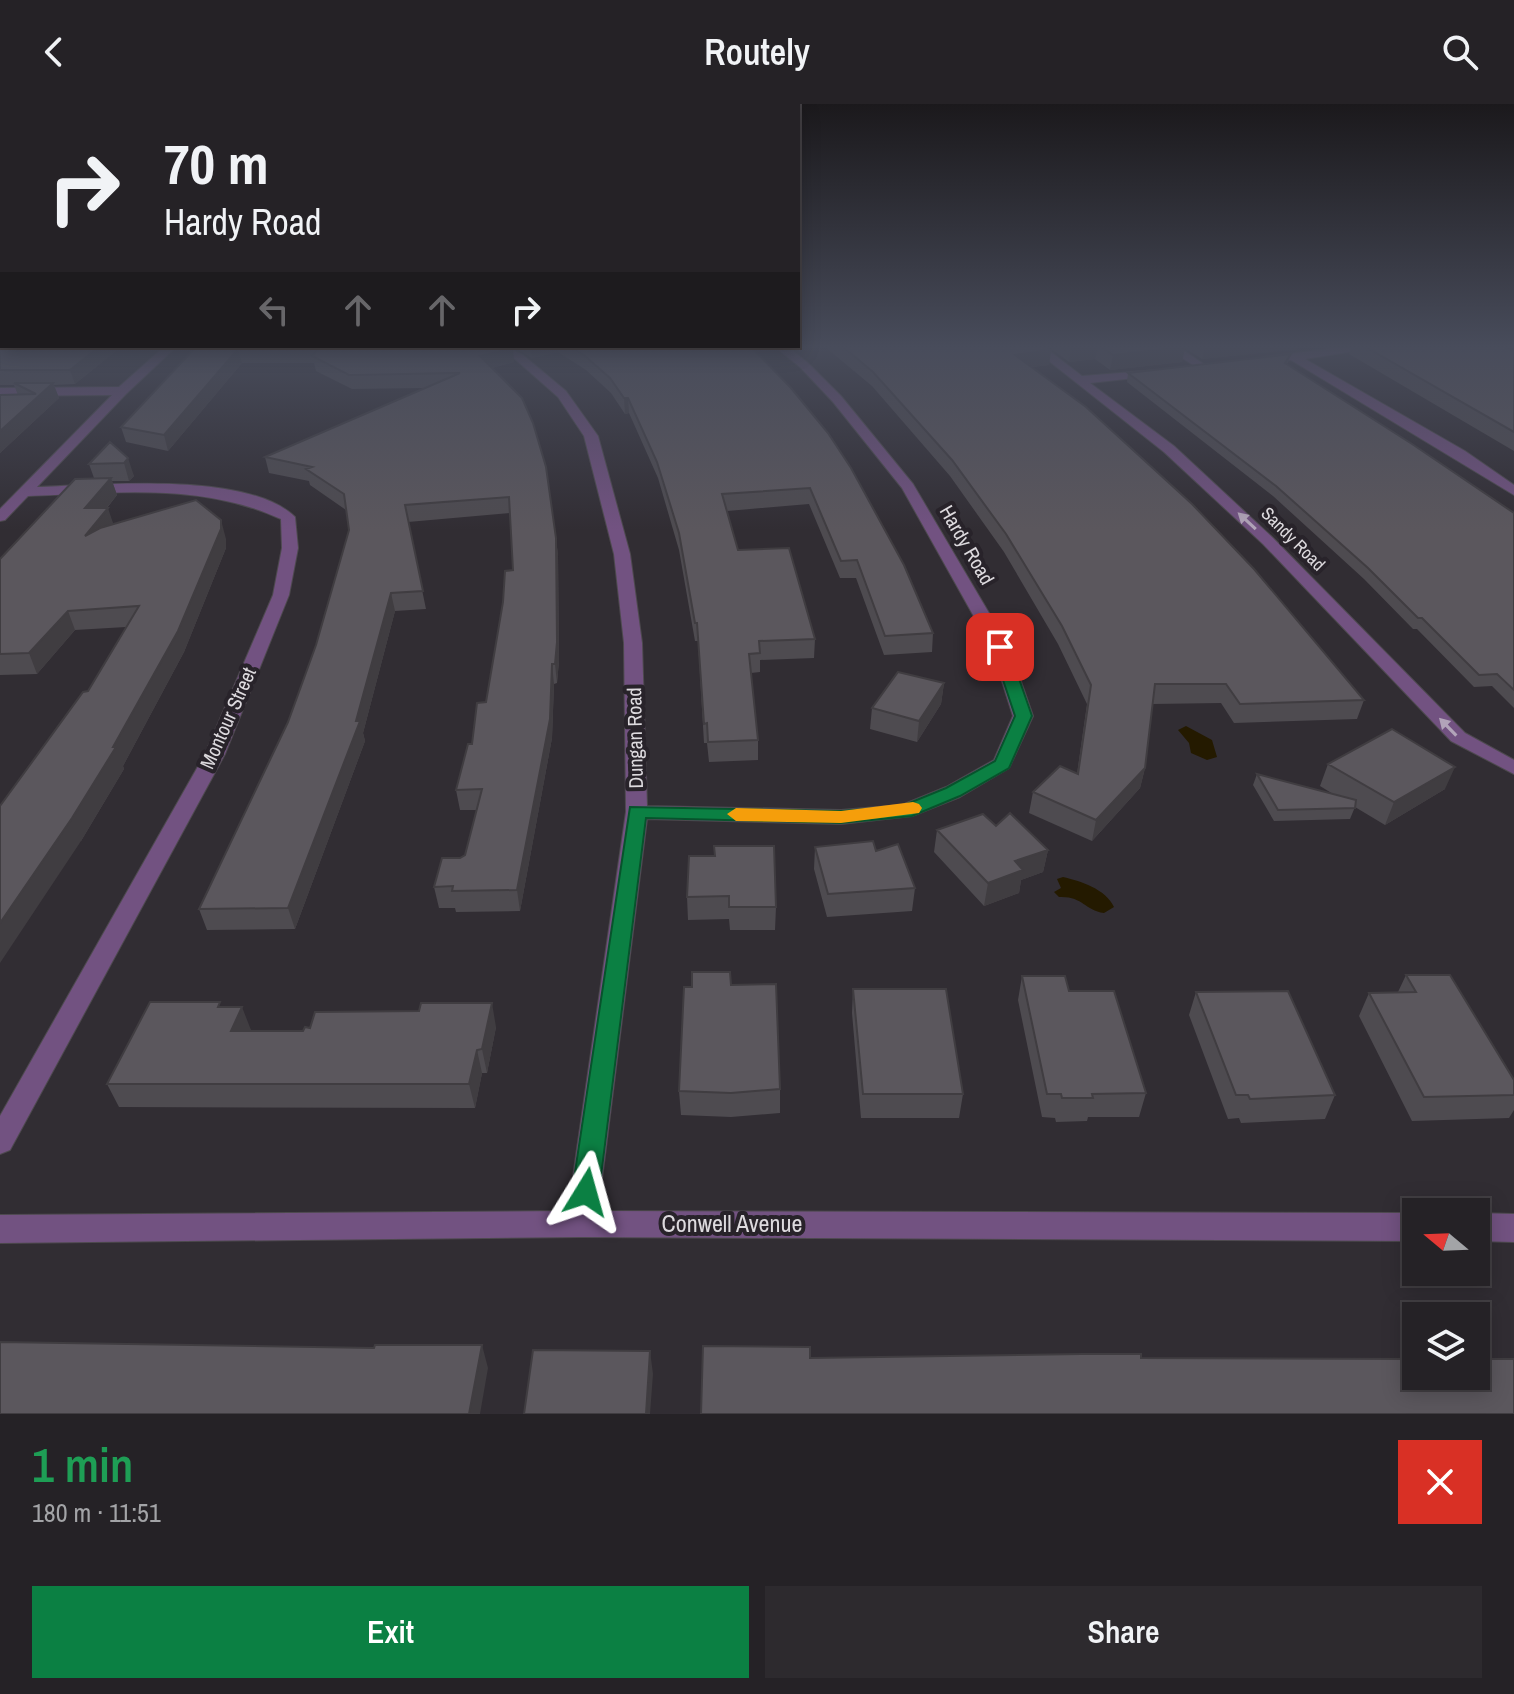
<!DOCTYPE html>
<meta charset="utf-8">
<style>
body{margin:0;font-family:"Archivo Narrow",sans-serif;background:#2d2a2e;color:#f1f3f6;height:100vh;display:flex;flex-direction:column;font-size:30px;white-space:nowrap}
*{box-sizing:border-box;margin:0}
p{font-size:26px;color:#a3a4a7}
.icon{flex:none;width:44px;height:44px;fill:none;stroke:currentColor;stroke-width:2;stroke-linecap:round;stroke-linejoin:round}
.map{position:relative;height:1310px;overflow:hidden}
.details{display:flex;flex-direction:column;background:#252226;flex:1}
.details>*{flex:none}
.hud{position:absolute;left:0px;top:0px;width:800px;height:244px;box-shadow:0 4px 20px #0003,0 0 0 2px #423f43;background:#252226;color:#f1f3f6;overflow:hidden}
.needle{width:52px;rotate:289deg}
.fabs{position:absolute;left:1402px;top:1094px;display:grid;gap:16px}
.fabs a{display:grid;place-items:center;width:88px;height:88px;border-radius:0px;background:#252226;box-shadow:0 4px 20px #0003,0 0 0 2px #423f43;font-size:40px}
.pin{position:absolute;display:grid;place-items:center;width:68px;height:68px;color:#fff;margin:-34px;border-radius:16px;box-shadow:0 4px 12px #0006}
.me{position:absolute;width:88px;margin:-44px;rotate:8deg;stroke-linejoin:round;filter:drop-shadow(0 0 6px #0008)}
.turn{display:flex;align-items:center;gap:28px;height:168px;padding:0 32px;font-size:36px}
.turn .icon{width:104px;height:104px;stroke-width:2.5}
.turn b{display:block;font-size:56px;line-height:68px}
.lanes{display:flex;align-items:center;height:76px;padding:0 32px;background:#0003;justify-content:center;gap:40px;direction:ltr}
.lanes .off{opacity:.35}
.round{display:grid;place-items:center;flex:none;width:84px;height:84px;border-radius:0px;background:#2d2a2e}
.overview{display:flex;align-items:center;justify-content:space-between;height:136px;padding:0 32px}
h1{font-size:48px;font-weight:600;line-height:60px;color:#1e9e55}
.cta{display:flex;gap:16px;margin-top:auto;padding:16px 32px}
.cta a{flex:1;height:92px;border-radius:0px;background:#0b8043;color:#fff;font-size:32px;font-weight:600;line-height:92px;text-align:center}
.cta a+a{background:#2d2a2e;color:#f1f3f6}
header{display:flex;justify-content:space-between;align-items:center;height:104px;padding:0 32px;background:#252226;font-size:36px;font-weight:600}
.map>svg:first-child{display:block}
.water{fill:#241a00}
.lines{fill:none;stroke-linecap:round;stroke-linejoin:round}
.lane-casing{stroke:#4d494e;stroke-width:2}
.street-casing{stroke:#4d494e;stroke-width:2}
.lane{fill:#725281;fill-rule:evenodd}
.street{fill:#725281;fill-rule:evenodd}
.wall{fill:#4e4b50}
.shaded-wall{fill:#403d41}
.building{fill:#5b575d;stroke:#403d41;stroke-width:2}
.oneway{fill:#b2a4b9}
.route{fill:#0b8043;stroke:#07532c;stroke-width:2}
.slow{fill:#f59e0b}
.labels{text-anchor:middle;stroke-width:8;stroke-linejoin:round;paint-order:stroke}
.far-street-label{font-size:18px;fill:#dddade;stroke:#28232a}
.street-label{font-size:20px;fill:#dddade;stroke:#28232a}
.near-street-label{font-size:24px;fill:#dddade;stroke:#28232a}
</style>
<header><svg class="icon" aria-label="back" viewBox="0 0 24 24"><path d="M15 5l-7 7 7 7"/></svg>Routely<svg class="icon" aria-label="search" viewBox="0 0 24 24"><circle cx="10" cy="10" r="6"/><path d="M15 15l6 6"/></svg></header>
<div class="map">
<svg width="1514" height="1310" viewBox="0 0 1514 1310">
<rect width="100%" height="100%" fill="#312d33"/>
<!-- water -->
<path class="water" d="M 1186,622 L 1212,636 L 1217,653 L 1207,656 L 1191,649 L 1189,639 L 1178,626 Z
M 1063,773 C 1080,777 1106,785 1114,803 L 1104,809 C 1084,806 1083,792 1059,793 L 1054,788 L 1061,784 L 1057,775 Z"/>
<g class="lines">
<defs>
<path id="lane" d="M 1164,242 L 1177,242 L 1208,263 L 1199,265 Z"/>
<path id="street" d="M 165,242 L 177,242 L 126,290 L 37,383 C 100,381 248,367 295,413 L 298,444 L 289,491 L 225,650 L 10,1046 L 0,1050 L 0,1012 L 205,650 L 273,491 L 282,444 L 281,415 C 200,378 115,389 28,392 L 5,416 L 0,417 L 0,405 L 112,291 L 0,292 L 0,284 L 119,283 Z
M 490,242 L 505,242 L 523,251 L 566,287 L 598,332 L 630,450 L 642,539 L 647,702 L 841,706 L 902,701 L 946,683 L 994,656 L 1013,612 L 991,543 L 902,384 L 833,298 L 800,263 L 774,242 L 787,242 L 808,259 L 841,292 L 913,380 L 1009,543 L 1033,612 L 1009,664 L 960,693 L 912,712 L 841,720 L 647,715 L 598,1107 L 1416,1109 L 1416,1137 L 581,1133 L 0,1139 L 0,1111 L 568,1107 L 626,708 L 624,539 L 614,450 L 584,332 L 558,293 L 515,255 Z
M 1030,242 L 1043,242 L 1082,272 L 1157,266 L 1157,270 L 1153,272 L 1090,279 L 1174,342 L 1273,434 L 1465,629 L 1514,656 L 1514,670 L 1451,637 L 1263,440 L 1164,348 Z
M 1350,242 L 1386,242 L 1305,255 L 1465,347 L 1514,381 L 1514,391 L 1291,256 L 1264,259 L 1258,256 L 1264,253 Z
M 1476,1109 L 1514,1110 L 1514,1138 L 1476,1137 Z"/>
</defs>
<!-- lane casing -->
<use href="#lane" class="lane-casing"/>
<!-- street casing -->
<use href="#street" class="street-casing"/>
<!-- lane -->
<use href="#lane" class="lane"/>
<!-- street -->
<use href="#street" class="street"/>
</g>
<!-- wall -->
<path class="wall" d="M 0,242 L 122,242 L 75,280 L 54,281 L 59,294 L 0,349 L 0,291 L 18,291 L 14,281 L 0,281 Z
M 197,242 L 509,242 L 514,258 L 492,264 L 556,434 L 558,452 L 559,557 L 557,579 L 554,580 L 552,634 L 520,807 L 456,808 L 455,804 L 439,804 L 434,783 L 465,751 L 477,706 L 460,706 L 456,686 L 486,598 L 513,466 L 510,409 L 408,418 L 426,505 L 395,507 L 363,629 L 365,637 L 295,825 L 207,826 L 199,805 L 288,618 L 316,541 L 349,426 L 346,406 L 310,381 L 309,377 L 269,369 L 265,353 L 425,284 L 352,285 L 316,267 L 314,259 L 242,259 L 168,347 L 126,338 L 121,323 Z
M 511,242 L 773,242 L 773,245 L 756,248 L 933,529 L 932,548 L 884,551 L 856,474 L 840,474 L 809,400 L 727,407 L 738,446 L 815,535 L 814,554 L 760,556 L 760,568 L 751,569 L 758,636 L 758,656 L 709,658 L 707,639 L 704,639 L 698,537 L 695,537 L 679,446 L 658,374 L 629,309 L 625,310 L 611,289 L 586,266 L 558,248 L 532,254 Z
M 824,242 L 1045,242 L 1051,246 L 1049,261 L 1032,263 L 1364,596 L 1357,615 L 1234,619 L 1221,599 L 1152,600 L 1145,664 L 1140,684 L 1092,737 L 1029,709 L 1033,688 L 1077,670 L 1087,600 L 1058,540 L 1004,448 L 950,372 L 872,282 Z
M 1048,242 L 1299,242 L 1297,245 L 1202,255 L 1185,244 L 1182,258 L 1110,266 L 1095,255 L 1069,258 Z
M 1352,242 L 1503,242 L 1514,247 L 1514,347 L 1349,250 Z
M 1291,250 L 1287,261 L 1514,409 L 1514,604 L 1492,582 L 1474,583 L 1417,525 L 1413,525 L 1364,475 L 1273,392 L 1127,278 L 1128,269 Z
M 110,338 L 134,372 L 129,377 L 112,377 L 117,391 L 107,404 L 113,420 L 226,435 L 226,444 L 184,548 L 123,662 L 124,665 L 81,737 L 88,587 L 126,523 L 75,526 L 37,570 L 0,571 L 0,455 L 94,374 L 89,360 Z
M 944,579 L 941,600 L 917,638 L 870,625 L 872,604 Z
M 1328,660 L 1445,685 L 1385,721 L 1355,703 L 1350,715 L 1274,717 L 1253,681 L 1257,670 L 1333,690 L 1320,682 Z
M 996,722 L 1048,746 L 1043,768 L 1021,776 L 1019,789 L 984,802 L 934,748 L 937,726 Z
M 815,743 L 876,747 L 915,784 L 912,807 L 827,813 L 814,765 Z
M 689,752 L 776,803 L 775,826 L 730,826 L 729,815 L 688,816 L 687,793 Z
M 1406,871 L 1514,976 L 1514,1006 L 1509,1014 L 1412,1017 L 1359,912 L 1369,889 L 1398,888 Z
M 1022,872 L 1069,887 L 1146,989 L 1139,1013 L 1088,1013 L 1087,1017 L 1056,1018 L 1055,1014 L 1042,1013 L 1018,896 Z
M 731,881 L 780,985 L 780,1009 L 731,1013 L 681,1011 L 679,987 Z
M 853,885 L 963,990 L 959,1014 L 861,1014 L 852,909 Z
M 1196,888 L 1335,991 L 1325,1015 L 1241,1019 L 1239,1014 L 1228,1015 L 1189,911 Z
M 222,903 L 251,926 L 250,927 L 303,927 L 496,923 L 487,969 L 482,969 L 475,1004 L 119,1003 L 107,980 Z"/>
<!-- shaded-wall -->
<path class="shaded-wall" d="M 100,242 L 122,242 L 75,280 L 70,266 Z
M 530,242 L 557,242 L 558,248 L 532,254 Z
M 744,242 L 773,242 L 773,245 L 744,250 Z
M 1084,242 L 1098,242 L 1095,255 L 1069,258 L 1071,244 Z
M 1205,242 L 1299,242 L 1297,245 L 1202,255 Z
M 1185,243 L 1182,258 L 1110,266 L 1113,251 Z
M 513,244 L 514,258 L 482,266 L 480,252 Z
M 238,245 L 242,259 L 168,347 L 164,331 Z
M 1051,246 L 1049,261 L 1013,265 L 1015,251 Z
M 53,279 L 59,294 L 0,349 L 0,327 Z
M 624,294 L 628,294 L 629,309 L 625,310 Z
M 128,354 L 134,372 L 129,377 L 124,359 Z
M 111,374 L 117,391 L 92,422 L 85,404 Z
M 108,404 L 114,422 L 85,432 Z
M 221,416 L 226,435 L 226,444 L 184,548 L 123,662 L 124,665 L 81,737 L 0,859 L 0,819 Z
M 556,434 L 558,452 L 559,557 L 557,579 L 555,560 Z
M 391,489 L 395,507 L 363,629 L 365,637 L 295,825 L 288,804 L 356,617 Z
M 68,507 L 75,526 L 37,570 L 29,549 Z
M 552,560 L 554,580 L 552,634 L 520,807 L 517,786 Z
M 944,579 L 941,600 L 917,638 L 919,617 Z
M 1455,663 L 1445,685 L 1385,721 L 1394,698 Z
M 1145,664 L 1140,684 L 1092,737 L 1096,716 Z
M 1048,746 L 1043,768 L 1021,776 L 1019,789 L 984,802 L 988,779 L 1015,757 Z
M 492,899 L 496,923 L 487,969 L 482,945 Z
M 242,903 L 251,926 L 240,951 L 231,927 Z
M 477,946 L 482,969 L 475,1004 L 469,980 Z
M 482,1241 L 488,1264 L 480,1310 L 469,1310 Z
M 650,1247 L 653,1270 L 650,1310 L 646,1310 Z"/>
<!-- building -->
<path class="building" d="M 0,242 L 100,242 L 70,266 L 0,266 Z
M 197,242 L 509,242 L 513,244 L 480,252 L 522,294 L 533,319 L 546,363 L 556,434 L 557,538 L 555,560 L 552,560 L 550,615 L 517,786 L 452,787 L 453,782 L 434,783 L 442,754 L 460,754 L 465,751 L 482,685 L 456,686 L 468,640 L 472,640 L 477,599 L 486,598 L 503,498 L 505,467 L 513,466 L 509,393 L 405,401 L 423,487 L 391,489 L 356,617 L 360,617 L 288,804 L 199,805 L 288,618 L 316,541 L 349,426 L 344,390 L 306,365 L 312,363 L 265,353 L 460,269 L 349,271 L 312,252 L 318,245 L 238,245 L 164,331 L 121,323 Z
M 570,242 L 750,242 L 791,284 L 828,329 L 851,364 L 904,461 L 933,529 L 885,532 L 857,456 L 841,457 L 810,384 L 722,390 L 738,446 L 789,444 L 815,535 L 759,537 L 760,549 L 749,550 L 758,636 L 708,638 L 707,619 L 704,620 L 697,519 L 695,519 L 679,429 L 657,358 L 628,294 L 624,294 L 610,274 L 585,252 Z
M 842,242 L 1045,242 L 1051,246 L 1015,251 L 1086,303 L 1192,400 L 1254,465 L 1364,596 L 1240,600 L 1226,580 L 1155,580 L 1145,664 L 1096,716 L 1033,688 L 1060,662 L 1078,670 L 1091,581 L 1062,522 L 1006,430 L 952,356 L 873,268 Z
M 1100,242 L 1184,242 L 1185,243 L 1113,251 Z
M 1364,242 L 1503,242 L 1514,247 L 1514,328 Z
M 1291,250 L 1285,259 L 1412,340 L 1514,409 L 1514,586 L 1497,570 L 1479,571 L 1422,514 L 1418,514 L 1368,464 L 1276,382 L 1128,269 Z
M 14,279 L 53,279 L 0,327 L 0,291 L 36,290 Z
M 110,338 L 128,354 L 124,359 L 89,360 Z
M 111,374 L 85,404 L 108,404 L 85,432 L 100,424 L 196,396 L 221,416 L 221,425 L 178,527 L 113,643 L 116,643 L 72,714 L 0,819 L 0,702 L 83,588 L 88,587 L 139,502 L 68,507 L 29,549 L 0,550 L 0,455 L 75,375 Z
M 898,568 L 944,579 L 919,617 L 872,604 Z
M 1392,625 L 1455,663 L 1394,698 L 1328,660 Z
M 1257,670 L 1356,696 L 1355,704 L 1278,706 Z
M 1010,709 L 1048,746 L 1015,757 L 1023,766 L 988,779 L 937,726 L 983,710 L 996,722 Z
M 873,737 L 876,747 L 898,740 L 915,784 L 828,790 L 815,743 Z
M 714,742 L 774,742 L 776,803 L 729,803 L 729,792 L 687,793 L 689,752 L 715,752 Z
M 692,868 L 730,868 L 731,881 L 776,880 L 780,985 L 731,989 L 679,987 L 684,883 L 692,883 Z
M 1406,871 L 1450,871 L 1514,976 L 1514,991 L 1424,993 L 1369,889 L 1416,888 Z
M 1022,872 L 1065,872 L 1069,887 L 1114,887 L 1146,989 L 1092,990 L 1093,994 L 1062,994 L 1061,990 L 1047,990 Z
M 853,885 L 946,885 L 963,990 L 863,990 Z
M 1288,887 L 1335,991 L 1250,995 L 1248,991 L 1236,991 L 1196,888 Z
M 150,898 L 220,898 L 218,903 L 242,903 L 231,927 L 303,927 L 305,923 L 310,924 L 315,908 L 419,907 L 421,899 L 492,899 L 482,945 L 477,946 L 469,980 L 107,980 Z
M 0,1238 L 374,1244 L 375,1241 L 482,1241 L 469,1310 L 0,1310 Z
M 703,1242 L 810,1243 L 810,1254 L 1081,1250 L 1141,1250 L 1141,1254 L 1416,1255 L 1416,1272 L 1476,1272 L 1476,1255 L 1514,1255 L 1514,1310 L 701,1310 Z
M 533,1246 L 650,1247 L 646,1310 L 524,1310 Z"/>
<!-- one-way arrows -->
<defs><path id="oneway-solid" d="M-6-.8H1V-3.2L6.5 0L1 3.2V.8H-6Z" transform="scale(2)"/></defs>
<g class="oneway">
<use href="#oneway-solid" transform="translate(1247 417) rotate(-137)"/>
<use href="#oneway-solid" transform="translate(1448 623) rotate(-134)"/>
</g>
<!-- sky -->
<linearGradient id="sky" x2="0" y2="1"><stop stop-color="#1b191c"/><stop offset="0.57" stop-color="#484c5b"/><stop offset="1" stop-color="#484c5b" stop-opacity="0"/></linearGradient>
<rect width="1514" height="426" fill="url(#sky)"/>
<!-- route -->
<path class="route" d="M 1000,539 L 1008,543 L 1032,612 L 1009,664 L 960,692 L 912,712 L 841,719 L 646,714 L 599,1088 L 595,1096 L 586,1100 L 576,1096 L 572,1088 L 630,703 L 841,707 L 902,702 L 946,684 L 995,657 L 1015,612 L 992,543 Z"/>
<!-- slow -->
<path class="slow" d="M 913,698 L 919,700 L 922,704 L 919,709 L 841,719 L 736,717 L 727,710 L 736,704 L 841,707 Z"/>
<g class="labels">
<!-- far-street labels -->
<g class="far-street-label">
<text transform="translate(1293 435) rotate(45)" y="6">Sandy Road</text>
</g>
<!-- street labels -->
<g class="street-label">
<text transform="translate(967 441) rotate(60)" y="7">Hardy Road</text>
<text transform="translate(228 614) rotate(-66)" y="7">Montour Street</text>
<text transform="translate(635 634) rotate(-91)" y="7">Dungan Road</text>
</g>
<!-- near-street labels -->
<g class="near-street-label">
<text x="732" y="1128">Conwell Avenue</text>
</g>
</g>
</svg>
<div class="fabs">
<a><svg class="needle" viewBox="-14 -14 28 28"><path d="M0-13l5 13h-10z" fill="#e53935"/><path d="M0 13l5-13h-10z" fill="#a3a4a7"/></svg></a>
<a><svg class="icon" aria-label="layers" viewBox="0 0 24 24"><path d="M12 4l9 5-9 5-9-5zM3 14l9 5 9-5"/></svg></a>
</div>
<div class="pin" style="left:1000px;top:543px;background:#d93025"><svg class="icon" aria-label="arrive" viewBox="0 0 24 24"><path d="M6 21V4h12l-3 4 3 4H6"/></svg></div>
<svg class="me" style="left:586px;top:1088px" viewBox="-20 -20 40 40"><path d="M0-17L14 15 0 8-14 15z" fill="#0b8043" stroke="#fff" stroke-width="4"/></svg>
<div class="hud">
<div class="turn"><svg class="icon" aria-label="right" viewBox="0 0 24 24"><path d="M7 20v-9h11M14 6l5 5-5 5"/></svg><div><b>70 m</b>Hardy Road</div></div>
<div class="lanes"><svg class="icon off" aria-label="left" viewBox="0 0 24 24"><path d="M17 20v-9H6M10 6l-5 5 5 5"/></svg><svg class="icon off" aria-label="ahead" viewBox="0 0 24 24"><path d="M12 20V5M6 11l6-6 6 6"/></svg><svg class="icon off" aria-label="ahead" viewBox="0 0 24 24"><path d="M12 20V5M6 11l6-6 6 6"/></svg><svg class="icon" aria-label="right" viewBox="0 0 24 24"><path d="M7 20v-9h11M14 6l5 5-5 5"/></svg></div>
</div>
</div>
<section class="details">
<div class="overview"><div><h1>1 min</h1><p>180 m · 11:51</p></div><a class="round" style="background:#d93025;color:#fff"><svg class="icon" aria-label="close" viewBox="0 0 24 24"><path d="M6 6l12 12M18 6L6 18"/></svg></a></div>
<div class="cta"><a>Exit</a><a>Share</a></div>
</section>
